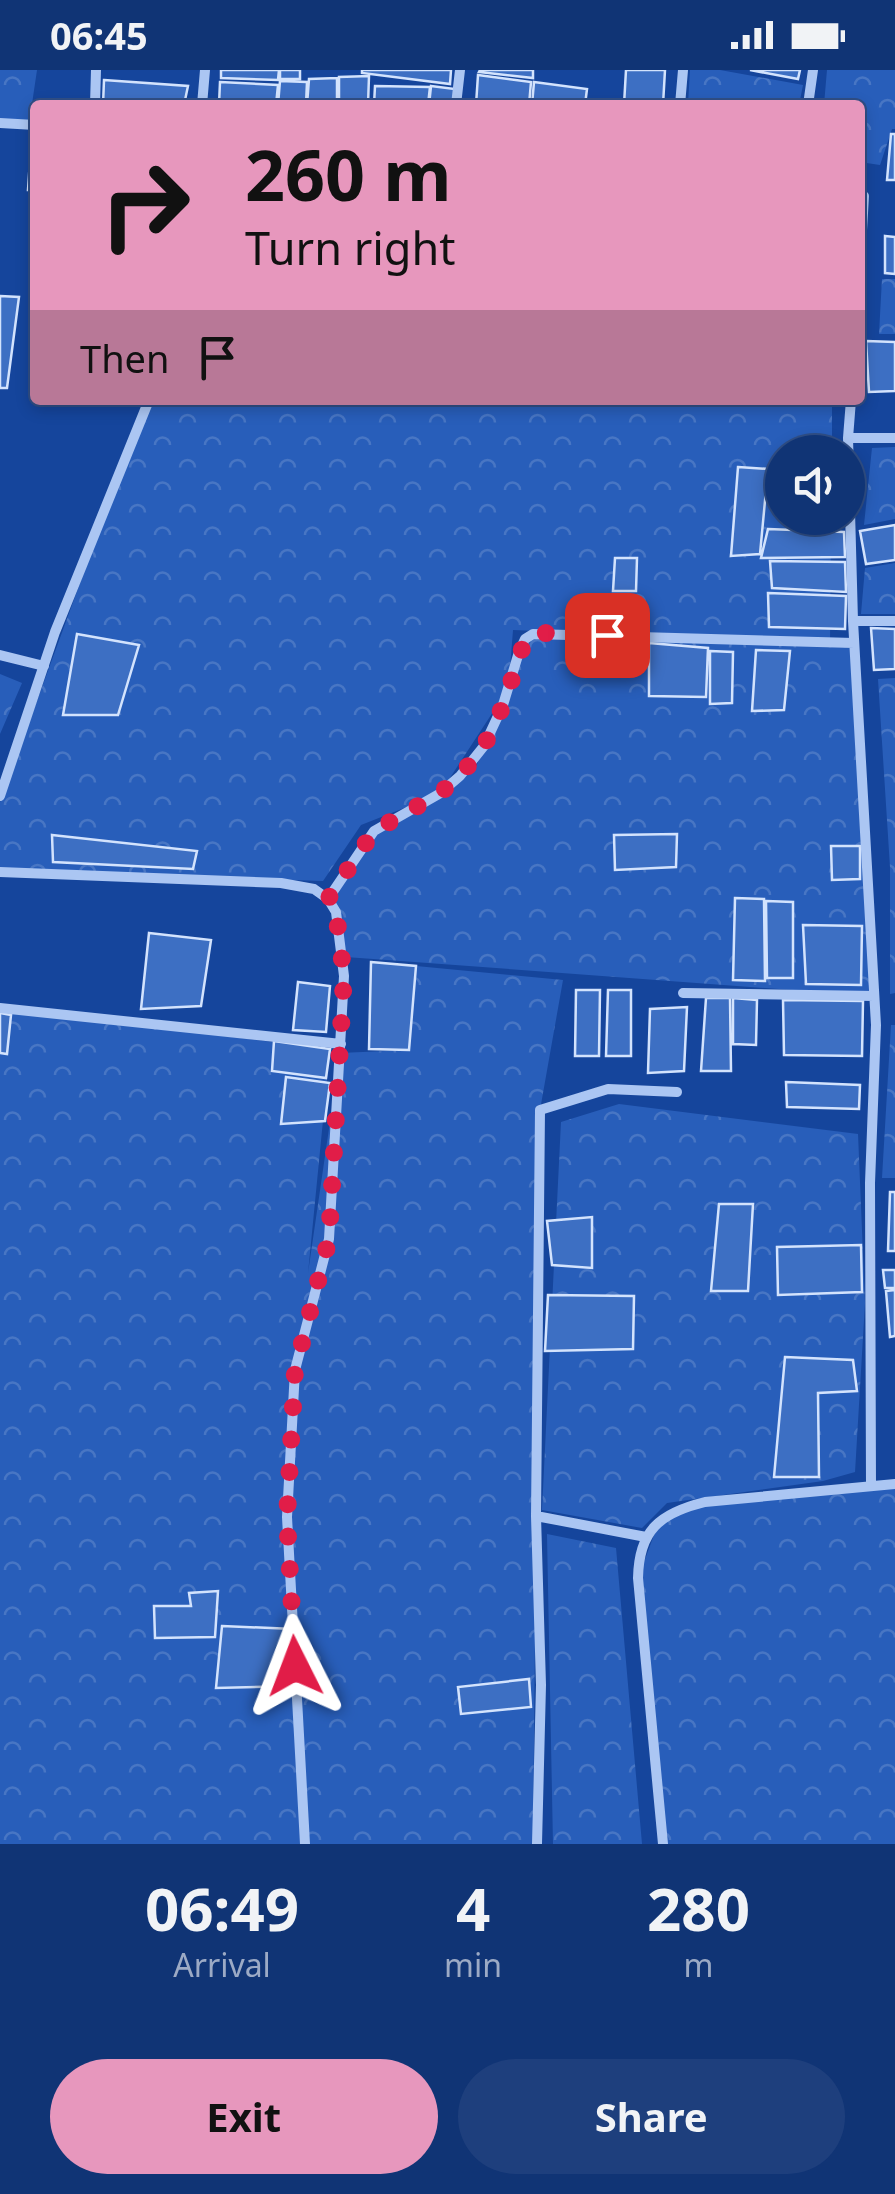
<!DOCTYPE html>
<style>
body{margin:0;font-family:"Noto Sans",sans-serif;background:#1e3f7d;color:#f1f3f6;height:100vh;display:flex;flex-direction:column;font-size:38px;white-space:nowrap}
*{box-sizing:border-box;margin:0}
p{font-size:32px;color:#9caac5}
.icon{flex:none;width:55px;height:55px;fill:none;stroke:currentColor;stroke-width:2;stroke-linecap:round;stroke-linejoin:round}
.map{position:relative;height:1774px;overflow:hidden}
.sheet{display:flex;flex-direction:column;background:#103475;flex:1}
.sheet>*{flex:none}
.top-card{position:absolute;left:30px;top:30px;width:835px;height:305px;border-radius:10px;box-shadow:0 5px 15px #0003,0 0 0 2px #304f87;background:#e797bd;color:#111;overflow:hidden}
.buttons{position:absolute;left:765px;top:365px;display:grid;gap:20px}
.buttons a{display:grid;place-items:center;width:100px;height:100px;border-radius:50%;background:#103475;box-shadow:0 5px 15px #0003,0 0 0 2px #304f87;font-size:50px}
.pin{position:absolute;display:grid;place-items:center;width:85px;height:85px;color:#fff;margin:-42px;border-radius:20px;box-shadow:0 5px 15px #0006}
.me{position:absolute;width:110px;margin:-55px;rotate:357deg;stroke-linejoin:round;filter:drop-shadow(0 0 8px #0008)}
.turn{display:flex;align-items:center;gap:35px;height:210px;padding:0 50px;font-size:45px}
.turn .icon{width:130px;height:130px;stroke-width:2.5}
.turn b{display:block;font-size:70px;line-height:85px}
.then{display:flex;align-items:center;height:95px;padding:0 50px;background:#0003;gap:20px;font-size:38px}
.eta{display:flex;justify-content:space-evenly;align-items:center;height:170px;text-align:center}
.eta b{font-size:60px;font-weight:700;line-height:70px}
.button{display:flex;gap:20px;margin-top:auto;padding:20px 50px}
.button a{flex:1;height:115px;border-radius:60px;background:#e797bd;color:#111;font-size:40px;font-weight:700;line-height:115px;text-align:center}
.button a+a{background:#1e3f7d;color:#f1f3f6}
.status{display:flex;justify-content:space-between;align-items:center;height:70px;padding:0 50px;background:#103475;direction:ltr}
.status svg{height:28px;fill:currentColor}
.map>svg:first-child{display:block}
.forest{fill:url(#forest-crowns);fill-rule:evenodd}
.building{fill:#3d6fc3;stroke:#d3e3fd;stroke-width:2.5}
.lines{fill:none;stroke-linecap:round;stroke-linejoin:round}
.street{stroke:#abc6f3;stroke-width:10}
.route{stroke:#e11d48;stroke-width:18;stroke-dasharray:0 32.4}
</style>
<div class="status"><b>06:45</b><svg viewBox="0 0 49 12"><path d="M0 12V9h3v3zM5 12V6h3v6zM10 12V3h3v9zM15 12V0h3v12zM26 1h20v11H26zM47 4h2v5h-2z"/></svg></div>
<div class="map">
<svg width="895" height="1774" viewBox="0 0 895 1774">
<defs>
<pattern id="forest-crowns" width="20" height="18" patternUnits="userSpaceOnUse" patternTransform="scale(2.5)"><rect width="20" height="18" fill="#285eba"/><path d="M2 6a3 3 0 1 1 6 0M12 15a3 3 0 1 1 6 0" fill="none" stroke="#4876c4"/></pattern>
</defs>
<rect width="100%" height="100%" fill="#15459c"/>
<!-- forest -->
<path class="forest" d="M 0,0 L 37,0 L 29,54 L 0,53 Z
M 690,0 L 720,0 L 803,15 L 799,35 L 688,35 Z
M 827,0 L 895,0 L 895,59 L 892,59 L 880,95 L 860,92 L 860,35 L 824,35 Z
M 882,209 L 895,209 L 895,264 L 879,264 Z
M 147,330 L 832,330 L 832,382 L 782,382 L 782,448 L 831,448 L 830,572 L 854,573 L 874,926 L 346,887 L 328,829 C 344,803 362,763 391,749 C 412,739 421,747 437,725 L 361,755 L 323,811 L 0,801 L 0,732 ZM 513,560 L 726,568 L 533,564 L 509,611 ZM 506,622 L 476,697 L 442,721 L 442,720 Z
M 895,377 L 895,449 L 864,455 L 872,378 Z
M 895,493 L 895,544 L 861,544 L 865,498 Z
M 0,604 L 22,613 L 0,664 Z
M 895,608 L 895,923 L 890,924 L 890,797 L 878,609 Z
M 416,896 L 563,910 L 540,1040 L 533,1774 L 0,1774 L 0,939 L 330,979 L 308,1203 L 340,983 L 409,980 Z
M 891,955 L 895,955 L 895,1108 L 882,1108 Z
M 619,1034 L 858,1064 L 865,1233 L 855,1402 L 823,1411 L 667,1433 L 642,1458 L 542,1440 L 561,1052 Z
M 895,1414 L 895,1774 L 663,1774 L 638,1508 L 660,1449 L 677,1439 Z
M 547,1464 L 616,1478 L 642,1774 L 553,1774 Z"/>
<!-- building -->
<path class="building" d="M 221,0 L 279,0 L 278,10 L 221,8 Z
M 280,0 L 300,0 L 300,9 L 280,9 Z
M 362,0 L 451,0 L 450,14 L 362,3 Z
M 480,0 L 533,0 L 533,8 L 479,2 Z
M 626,0 L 665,0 L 663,35 L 624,35 Z
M 750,0 L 800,0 L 798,9 Z
M 478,5 L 531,12 L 529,35 L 476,35 Z
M 369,6 L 368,35 L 339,35 L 339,7 Z
M 337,8 L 337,35 L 307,35 L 309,9 Z
M 104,10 L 188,16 L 184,35 L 103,35 Z
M 280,11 L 307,12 L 306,35 L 278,35 Z
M 220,12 L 278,15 L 276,35 L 219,35 Z
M 534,12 L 587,19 L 585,35 L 532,35 Z
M 375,16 L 430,17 L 428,35 L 374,35 Z
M 431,16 L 455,19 L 454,35 L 429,35 Z
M 32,60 L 35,61 L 35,120 L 28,120 Z
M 891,64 L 895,64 L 895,110 L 887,110 Z
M 885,166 L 895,167 L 895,204 L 885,203 Z
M 0,226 L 19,227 L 7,318 L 0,318 Z
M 866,271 L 895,272 L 895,321 L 869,322 Z
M 738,397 L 768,399 L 760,484 L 731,486 Z
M 895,455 L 895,490 L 866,494 L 860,461 Z
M 768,459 L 844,462 L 845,487 L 761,488 Z
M 615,488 L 637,488 L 636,521 L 613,521 Z
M 770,491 L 845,492 L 846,522 L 772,518 Z
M 768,523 L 846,526 L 845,559 L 769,557 Z
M 871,558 L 895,559 L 895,599 L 874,600 Z
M 77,564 L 139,575 L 118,645 L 63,645 Z
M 649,573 L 708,578 L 706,627 L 649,626 Z
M 756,580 L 790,581 L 784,640 L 752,641 Z
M 710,581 L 733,582 L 732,633 L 710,634 Z
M 677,764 L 676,797 L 615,800 L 614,765 Z
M 52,765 L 197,781 L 193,799 L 53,792 Z
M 831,776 L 860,776 L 860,809 L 832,810 Z
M 735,828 L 764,829 L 765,911 L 733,910 Z
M 766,831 L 793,832 L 793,908 L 767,908 Z
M 803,855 L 862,856 L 861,915 L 806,914 Z
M 149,863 L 211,870 L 201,936 L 141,939 Z
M 371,892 L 416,896 L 409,980 L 369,979 Z
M 298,912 L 330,916 L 326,962 L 293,960 Z
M 576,920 L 600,920 L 599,986 L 575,986 Z
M 608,920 L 631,920 L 631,986 L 606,986 Z
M 706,928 L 730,928 L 731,1001 L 701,1001 Z
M 733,928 L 757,930 L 756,975 L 733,974 Z
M 783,930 L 863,931 L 862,986 L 784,985 Z
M 687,937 L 684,1001 L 648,1003 L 650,939 Z
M 0,943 L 11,945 L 7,984 L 0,983 Z
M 274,971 L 330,979 L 326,1008 L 272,1001 Z
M 286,1007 L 330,1013 L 325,1051 L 281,1054 Z
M 786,1012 L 860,1015 L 859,1039 L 787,1037 Z
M 890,1122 L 895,1122 L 895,1181 L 888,1181 Z
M 719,1134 L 753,1134 L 748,1221 L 711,1221 Z
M 592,1147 L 592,1198 L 552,1195 L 547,1151 Z
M 861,1175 L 862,1222 L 778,1225 L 777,1177 Z
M 883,1200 L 895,1200 L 895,1218 L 885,1218 Z
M 895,1220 L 895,1266 L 890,1267 L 886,1221 Z
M 548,1225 L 634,1226 L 633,1279 L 545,1281 Z
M 785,1287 L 853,1290 L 857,1321 L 818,1323 L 819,1407 L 774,1407 Z
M 218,1521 L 215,1567 L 155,1568 L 154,1536 L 191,1536 L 189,1523 Z
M 222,1556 L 293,1559 L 293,1616 L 216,1618 Z
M 529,1609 L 531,1637 L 461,1644 L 458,1617 Z"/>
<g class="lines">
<!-- street -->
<path class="street" d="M 95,35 L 96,0
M 202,35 L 205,0
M 456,35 L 460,0
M 680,35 L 683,0
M 808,35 L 813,0
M 0,53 L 35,55
M 860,194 L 864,126
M 851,330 L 848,368 L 853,551 L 876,955 L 870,1113 L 871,1415
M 848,368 L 895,368
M 853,551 L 895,551
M 0,585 L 44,596
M 0,726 L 55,562 L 149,330
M 0,802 L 281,813 L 314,819 L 328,829 L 336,842 L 344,906 L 329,1169 L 295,1300 L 287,1447 L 305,1774
M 328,829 L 374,761 L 439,724 L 460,706 L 484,676 L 503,635 L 519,582 L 525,569 L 533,564 L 854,573
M 683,923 L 874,926
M 0,938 L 341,974
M 536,1446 L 646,1467
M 537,1774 L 541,1615 L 536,1446 L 540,1040 L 608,1019 L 677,1022
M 663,1774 L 638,1508 C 639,1460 660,1443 705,1432 L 895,1414"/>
</g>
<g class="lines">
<!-- route -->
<path class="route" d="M 295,1596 L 287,1447 L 295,1300 L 329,1169 L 344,906 L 336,842 L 328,829 L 374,761 L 439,724 L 460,706 L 484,676 L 503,636 L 525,570 L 542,563 L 607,565"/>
</g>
</svg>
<div class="buttons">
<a><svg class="icon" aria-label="sound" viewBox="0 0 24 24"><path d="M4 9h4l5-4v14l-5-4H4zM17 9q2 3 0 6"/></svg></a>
</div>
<div class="pin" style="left:607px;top:565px;background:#d93025"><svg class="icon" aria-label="arrive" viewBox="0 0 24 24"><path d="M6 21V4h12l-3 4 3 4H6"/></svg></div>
<svg class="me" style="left:295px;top:1596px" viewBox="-20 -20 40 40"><path d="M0-17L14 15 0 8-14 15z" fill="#e11d48" stroke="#fff" stroke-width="4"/></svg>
<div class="top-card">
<div class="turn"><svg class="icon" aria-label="right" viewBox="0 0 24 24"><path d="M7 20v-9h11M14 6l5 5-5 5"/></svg><div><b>260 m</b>Turn right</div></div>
<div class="then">Then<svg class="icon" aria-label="arrive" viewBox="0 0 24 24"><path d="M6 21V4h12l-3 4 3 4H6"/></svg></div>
</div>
</div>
<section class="sheet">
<div class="eta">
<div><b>06:49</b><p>Arrival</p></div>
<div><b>4</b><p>min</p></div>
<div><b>280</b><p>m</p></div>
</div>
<div class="button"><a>Exit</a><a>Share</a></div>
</section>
